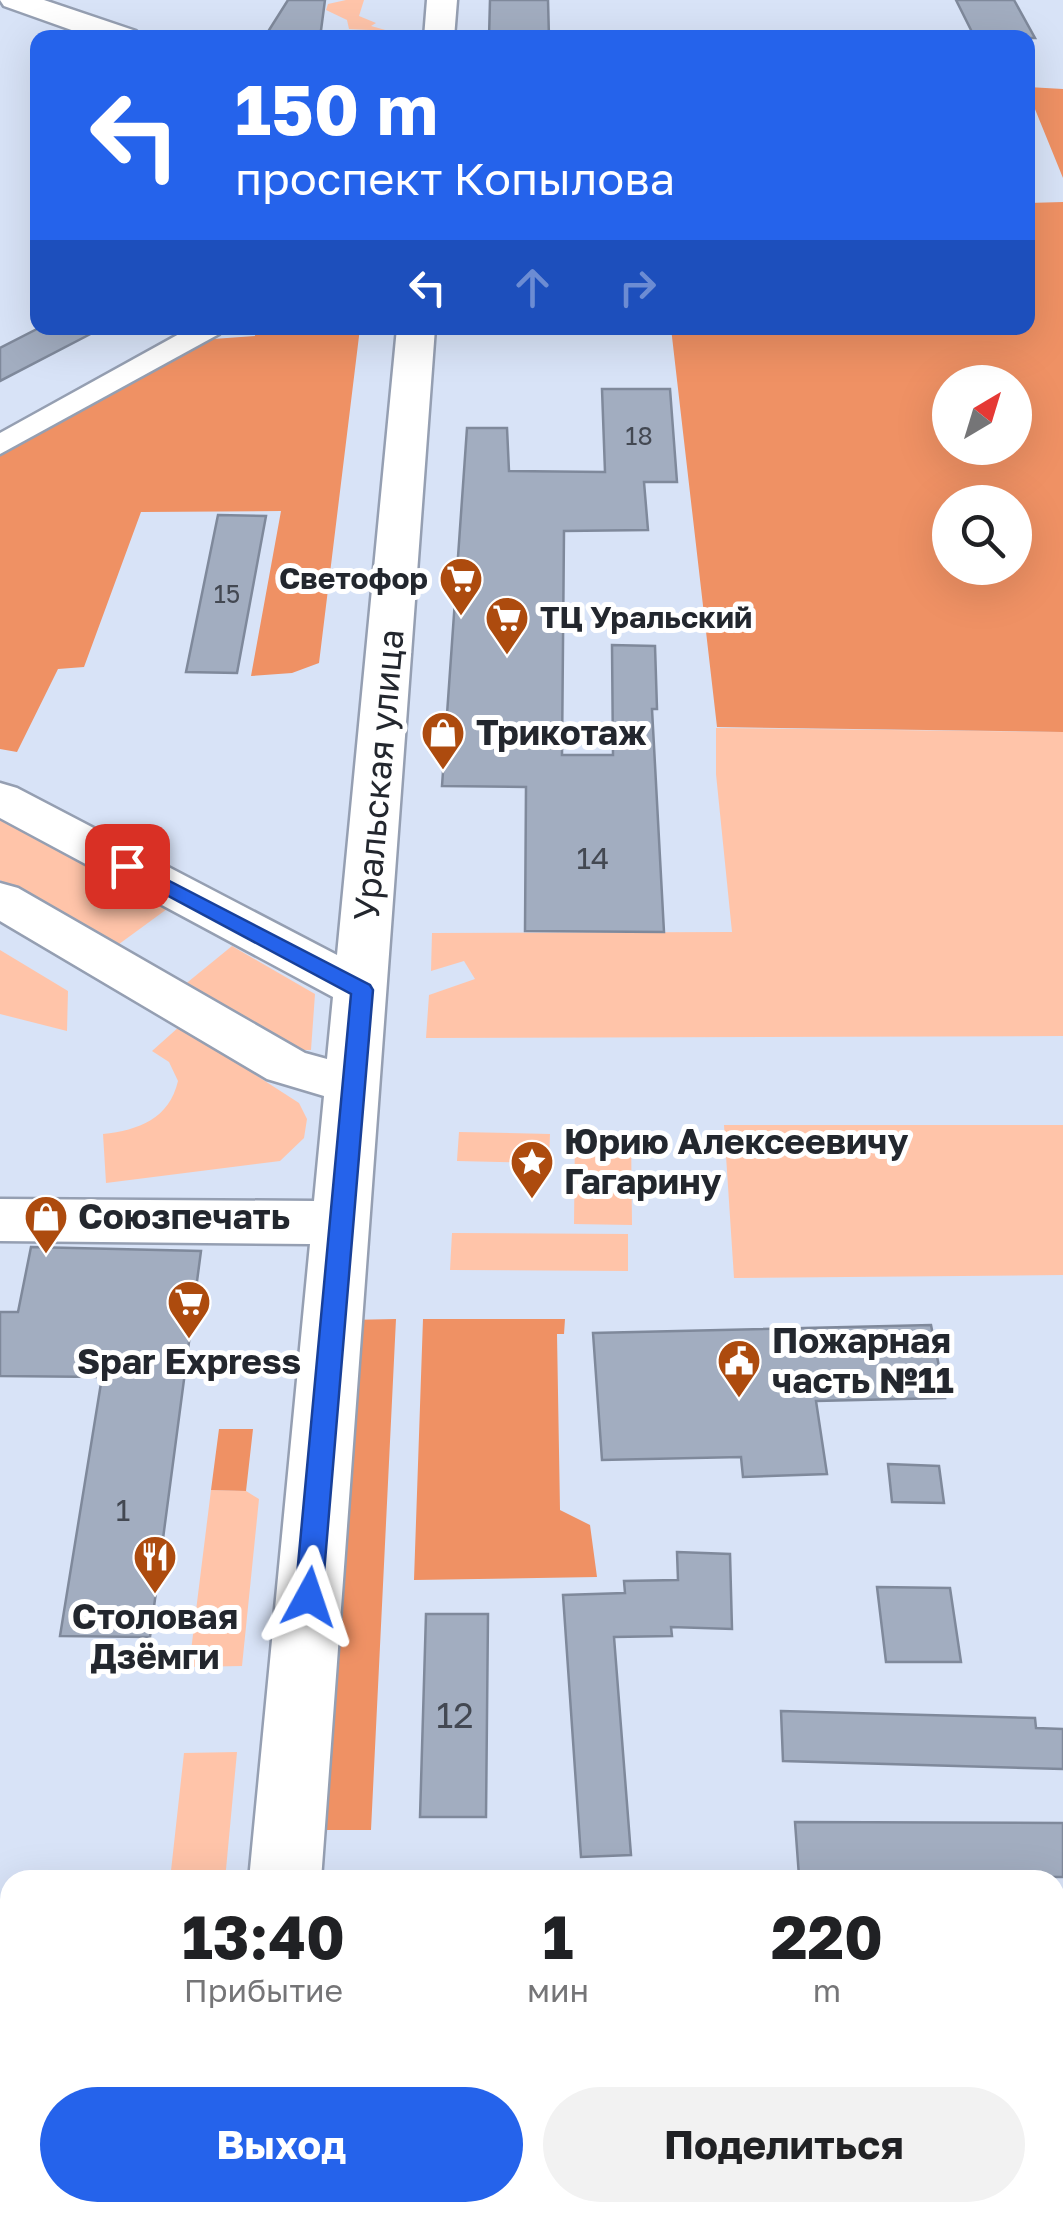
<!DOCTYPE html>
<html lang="ru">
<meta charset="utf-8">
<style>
body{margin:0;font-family:"Golos Text",sans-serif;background:#f2f2f2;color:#202124;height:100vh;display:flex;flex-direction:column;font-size:38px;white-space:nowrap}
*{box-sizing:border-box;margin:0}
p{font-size:32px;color:#757577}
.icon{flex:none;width:55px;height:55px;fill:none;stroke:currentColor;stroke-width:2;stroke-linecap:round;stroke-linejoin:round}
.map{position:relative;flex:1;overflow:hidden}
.drawer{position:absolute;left:0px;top:1870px;width:1065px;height:352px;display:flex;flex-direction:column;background:#fff;border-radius:30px 30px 0 0;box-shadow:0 10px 40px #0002}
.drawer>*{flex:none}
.guide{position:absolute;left:30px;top:30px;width:1005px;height:305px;border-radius:20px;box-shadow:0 10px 40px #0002;background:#2563eb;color:#fff;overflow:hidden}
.needle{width:65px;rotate:38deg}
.controls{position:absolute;left:932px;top:365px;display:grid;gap:20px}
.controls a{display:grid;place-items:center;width:100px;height:100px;border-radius:50%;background:#fff;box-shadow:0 10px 40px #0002;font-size:50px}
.pin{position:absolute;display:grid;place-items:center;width:85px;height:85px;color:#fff;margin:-42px;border-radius:20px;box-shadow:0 5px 15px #0006}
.me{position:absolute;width:110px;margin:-55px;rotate:5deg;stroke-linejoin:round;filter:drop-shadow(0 0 8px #0008)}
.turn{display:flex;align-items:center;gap:35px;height:210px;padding:0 40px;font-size:45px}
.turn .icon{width:130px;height:130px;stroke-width:2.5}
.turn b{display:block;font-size:70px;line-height:85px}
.lanes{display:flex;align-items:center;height:95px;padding:0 40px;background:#0003;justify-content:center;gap:50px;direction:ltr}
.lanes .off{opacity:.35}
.eta{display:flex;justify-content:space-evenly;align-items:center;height:170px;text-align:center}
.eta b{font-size:60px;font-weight:700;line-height:70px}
.primary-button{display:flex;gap:20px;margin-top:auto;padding:20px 40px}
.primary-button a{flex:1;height:115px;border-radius:60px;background:#2563eb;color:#fff;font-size:40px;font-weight:700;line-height:115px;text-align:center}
.primary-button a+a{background:#f2f2f2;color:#202124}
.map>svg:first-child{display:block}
.green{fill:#ffc4a9}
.forest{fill:#ef9164;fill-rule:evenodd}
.building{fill:#a2adc0;stroke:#7f899b;stroke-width:2.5}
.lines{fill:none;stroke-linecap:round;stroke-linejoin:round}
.street-casing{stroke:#959fb2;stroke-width:5}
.secondary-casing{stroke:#959fb2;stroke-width:5}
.street{fill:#fff;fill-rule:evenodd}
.secondary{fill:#fff;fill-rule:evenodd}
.route{fill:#2563eb;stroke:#184099;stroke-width:2.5}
.labels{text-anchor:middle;stroke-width:10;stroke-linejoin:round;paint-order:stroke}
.far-number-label{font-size:25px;fill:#434852}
.far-poi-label{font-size:30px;font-weight:bold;fill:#23272e;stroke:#fff;text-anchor:end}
.number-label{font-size:30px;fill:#434852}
.poi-label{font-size:35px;font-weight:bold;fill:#23272e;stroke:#fff;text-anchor:start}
.street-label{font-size:35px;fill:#23272e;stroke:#fff}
.near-number-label{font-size:35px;fill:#434852}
</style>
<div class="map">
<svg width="1063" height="2221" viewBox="0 0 1063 2221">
<rect width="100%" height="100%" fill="#d8e3f7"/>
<!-- green -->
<path class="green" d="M 346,0 L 364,0 L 359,16 L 376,23 L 371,26 L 389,31 L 405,30 L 404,37 L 368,37 L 369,30 L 349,29 L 347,20 L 326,10 L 328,4 Z
M 716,728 L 1063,732 L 1063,1036 L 426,1038 L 429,995 L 475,979 L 464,961 L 431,971 L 432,933 L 732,932 L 716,774 Z
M 0,816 L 167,909 L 115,947 L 0,880 Z
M 232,946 L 315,994 L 311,1050 L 291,1050 L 183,986 Z
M 0,950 L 68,991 L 67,1031 L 0,1014 Z
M 180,1026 L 299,1103 L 307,1119 L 304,1138 L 280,1161 L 106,1183 L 103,1134 C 139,1130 169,1119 178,1081 L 169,1062 L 152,1051 Z
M 724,1125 L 1063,1125 L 1063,1275 L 734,1278 Z
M 459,1132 L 550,1134 L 549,1163 L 457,1161 Z
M 575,1132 L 631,1132 L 632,1225 L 574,1224 Z
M 452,1233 L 628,1234 L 628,1271 L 450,1270 Z
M 211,1490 L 246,1491 L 259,1499 L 242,1666 L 189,1667 Z
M 237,1752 L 225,1880 L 170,1880 L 184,1753 Z"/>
<!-- forest -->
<path class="forest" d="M 1028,87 L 1063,89 L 1063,178 L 1028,92 Z
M 1063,202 L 1063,732 L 717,727 L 671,328 L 1028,328 L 1028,203 ZM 950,382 L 1015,382 L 1015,448 L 950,448 ZM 950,502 L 1015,502 L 1015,568 L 950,568 Z
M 255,328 L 360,328 L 319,663 L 292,673 L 251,676 L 281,511 L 141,512 L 84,667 L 58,669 L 17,752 L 0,749 L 0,451 L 199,340 L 255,336 Z
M 396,1319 L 371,1830 L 311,1830 L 348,1320 Z
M 423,1319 L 565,1319 L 564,1334 L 557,1334 L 560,1510 L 590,1525 L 597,1577 L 414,1580 Z
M 219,1429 L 253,1429 L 246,1491 L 211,1490 Z"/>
<!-- building -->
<path class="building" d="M 288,0 L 325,0 L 320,38 L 264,38 Z
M 490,0 L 548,0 L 549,38 L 489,38 Z
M 956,0 L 1014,0 L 1035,38 L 975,38 Z
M 39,328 L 102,328 L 0,381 L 0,348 Z
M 602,389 L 670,389 L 677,482 L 644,482 L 648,530 L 564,531 L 562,755 L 613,755 L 612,645 L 655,646 L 657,709 L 652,709 L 664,932 L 525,931 L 526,787 L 442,786 L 467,428 L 507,428 L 509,471 L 605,472 Z
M 218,515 L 266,516 L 237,673 L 186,672 Z
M 31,1247 L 201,1251 L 150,1637 L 60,1636 L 102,1377 L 0,1376 L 0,1312 L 18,1312 Z
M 931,1325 L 945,1398 L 816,1401 L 827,1474 L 743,1477 L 741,1457 L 602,1460 L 593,1333 Z
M 888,1464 L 939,1466 L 944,1503 L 892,1502 Z
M 677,1552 L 730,1554 L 732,1629 L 671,1627 L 672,1636 L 614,1637 L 631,1855 L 581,1857 L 563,1595 L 625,1593 L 624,1581 L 678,1580 Z
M 877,1587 L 950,1588 L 961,1662 L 886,1662 Z
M 426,1614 L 488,1614 L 486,1817 L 420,1817 Z
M 781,1711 L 1035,1718 L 1036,1728 L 1063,1729 L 1063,1769 L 783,1761 Z
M 795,1822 L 1063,1823 L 1063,1877 L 799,1876 Z"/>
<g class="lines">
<defs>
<path id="street" d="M 190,328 L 223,328 L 219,334 L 0,454 L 0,433 Z"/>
<path id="secondary" d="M 0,0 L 44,0 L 136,31 L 140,38 L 94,38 L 4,6 Z
M 427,0 L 457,0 L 454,38 L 424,38 Z
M 397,328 L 435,328 L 321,1880 L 249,1880 L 310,1244 L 0,1241 L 0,1199 L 314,1201 L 324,1096 L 267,1079 L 0,921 L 0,883 L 18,888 L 305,1053 L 327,1059 L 333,997 L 0,818 L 0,783 L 17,788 L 337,955 Z
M 214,2212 L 294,2212 L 293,2221 L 213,2221 Z"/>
</defs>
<!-- street casing -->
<use href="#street" class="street-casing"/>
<!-- secondary casing -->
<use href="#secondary" class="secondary-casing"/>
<!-- street -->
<use href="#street" class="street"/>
<!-- secondary -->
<use href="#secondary" class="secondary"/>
</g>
<!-- route -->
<path class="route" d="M 127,859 L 370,985 L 373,990 L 322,1597 L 318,1605 L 309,1608 L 299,1605 L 295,1597 L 351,994 L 120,870 L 117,866 Z"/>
<!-- icons -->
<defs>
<symbol id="supermarket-pin" viewBox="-11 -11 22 30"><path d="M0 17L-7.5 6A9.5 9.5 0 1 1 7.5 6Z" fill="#ad4b0e" stroke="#fff"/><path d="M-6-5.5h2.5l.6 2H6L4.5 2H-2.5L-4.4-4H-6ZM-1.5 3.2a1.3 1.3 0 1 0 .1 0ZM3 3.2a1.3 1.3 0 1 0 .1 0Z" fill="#fff"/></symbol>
<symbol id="shop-pin" viewBox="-11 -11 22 30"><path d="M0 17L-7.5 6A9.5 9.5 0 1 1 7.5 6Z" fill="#ad4b0e" stroke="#fff"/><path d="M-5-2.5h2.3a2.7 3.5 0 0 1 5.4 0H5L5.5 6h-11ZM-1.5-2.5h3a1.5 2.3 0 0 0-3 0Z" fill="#fff"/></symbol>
<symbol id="sight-pin" viewBox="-11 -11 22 30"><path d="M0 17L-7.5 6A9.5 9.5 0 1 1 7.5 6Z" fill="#ad4b0e" stroke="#fff"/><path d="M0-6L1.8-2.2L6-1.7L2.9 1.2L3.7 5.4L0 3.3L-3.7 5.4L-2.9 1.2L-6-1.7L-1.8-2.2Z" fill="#fff"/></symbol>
<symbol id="civic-pin" viewBox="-11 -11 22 30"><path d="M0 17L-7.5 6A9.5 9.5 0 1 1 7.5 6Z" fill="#ad4b0e" stroke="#fff"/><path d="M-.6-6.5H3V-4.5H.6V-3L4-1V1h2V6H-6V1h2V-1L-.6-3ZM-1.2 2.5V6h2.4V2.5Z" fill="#fff"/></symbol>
<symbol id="restaurant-pin" viewBox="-11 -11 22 30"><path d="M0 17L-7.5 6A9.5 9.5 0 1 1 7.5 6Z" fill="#ad4b0e" stroke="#fff"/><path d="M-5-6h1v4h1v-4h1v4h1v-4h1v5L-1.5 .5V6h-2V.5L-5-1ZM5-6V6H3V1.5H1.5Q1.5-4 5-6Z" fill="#fff"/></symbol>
</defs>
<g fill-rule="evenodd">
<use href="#supermarket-pin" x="436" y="554" width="50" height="68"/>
<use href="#supermarket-pin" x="482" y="593" width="50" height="68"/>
<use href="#shop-pin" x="418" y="708" width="50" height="68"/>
<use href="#sight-pin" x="507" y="1137" width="50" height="68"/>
<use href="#shop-pin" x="21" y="1192" width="50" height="68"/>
<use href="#supermarket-pin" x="164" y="1277" width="50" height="68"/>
<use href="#civic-pin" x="714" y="1336" width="50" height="68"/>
<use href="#restaurant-pin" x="130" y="1532" width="50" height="68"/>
</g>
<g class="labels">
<!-- far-number labels -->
<g class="far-number-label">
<text x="639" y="445">18</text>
<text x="227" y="603">15</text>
</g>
<!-- far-poi labels -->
<g class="far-poi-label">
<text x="428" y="589">Светофор</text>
<text x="540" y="628" text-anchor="start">ТЦ Уральский</text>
</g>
<!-- number labels -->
<g class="number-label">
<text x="593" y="869">14</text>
<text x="123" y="1521">1</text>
</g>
<!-- poi labels -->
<g class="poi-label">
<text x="476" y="745">Трикотаж</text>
<text x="564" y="1154">Юрию Алексеевичу<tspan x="564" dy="40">Гагарину</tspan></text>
<text x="78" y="1229">Союзпечать</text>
<text x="772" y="1353">Пожарная<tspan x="772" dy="40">часть №11</tspan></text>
<text x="189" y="1374" text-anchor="middle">Spar Express</text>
<text x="155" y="1629" text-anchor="middle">Столовая<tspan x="155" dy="40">Дзёмги</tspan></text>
</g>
<!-- street labels -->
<g class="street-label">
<text transform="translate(379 775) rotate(-85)" y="12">Уральская улица</text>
</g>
<!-- near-number labels -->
<g class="near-number-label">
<text x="455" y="1728">12</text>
</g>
</g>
</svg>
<div class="controls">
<a><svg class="needle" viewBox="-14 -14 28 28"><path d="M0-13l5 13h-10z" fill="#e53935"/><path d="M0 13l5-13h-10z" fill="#757577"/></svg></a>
<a><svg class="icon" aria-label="search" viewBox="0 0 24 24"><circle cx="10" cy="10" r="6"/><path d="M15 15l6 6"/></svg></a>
</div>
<div class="pin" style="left:127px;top:866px;background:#d93025"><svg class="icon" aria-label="arrive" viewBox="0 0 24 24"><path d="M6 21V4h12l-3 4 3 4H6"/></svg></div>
<svg class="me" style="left:309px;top:1597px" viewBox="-20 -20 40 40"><path d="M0-17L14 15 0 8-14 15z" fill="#2563eb" stroke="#fff" stroke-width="4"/></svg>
<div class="guide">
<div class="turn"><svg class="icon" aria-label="left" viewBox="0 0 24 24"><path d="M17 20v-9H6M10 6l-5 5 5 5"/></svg><div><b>150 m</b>проспект Копылова</div></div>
<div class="lanes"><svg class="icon" aria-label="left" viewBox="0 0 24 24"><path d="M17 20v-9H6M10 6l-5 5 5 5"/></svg><svg class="icon off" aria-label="ahead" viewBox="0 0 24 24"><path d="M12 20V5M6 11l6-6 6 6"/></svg><svg class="icon off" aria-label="right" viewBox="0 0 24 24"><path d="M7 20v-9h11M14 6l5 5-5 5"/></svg></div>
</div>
<section class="drawer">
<div class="eta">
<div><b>13:40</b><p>Прибытие</p></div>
<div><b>1</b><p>мин</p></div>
<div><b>220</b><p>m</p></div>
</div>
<div class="primary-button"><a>Выход</a><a>Поделиться</a></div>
</section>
</div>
